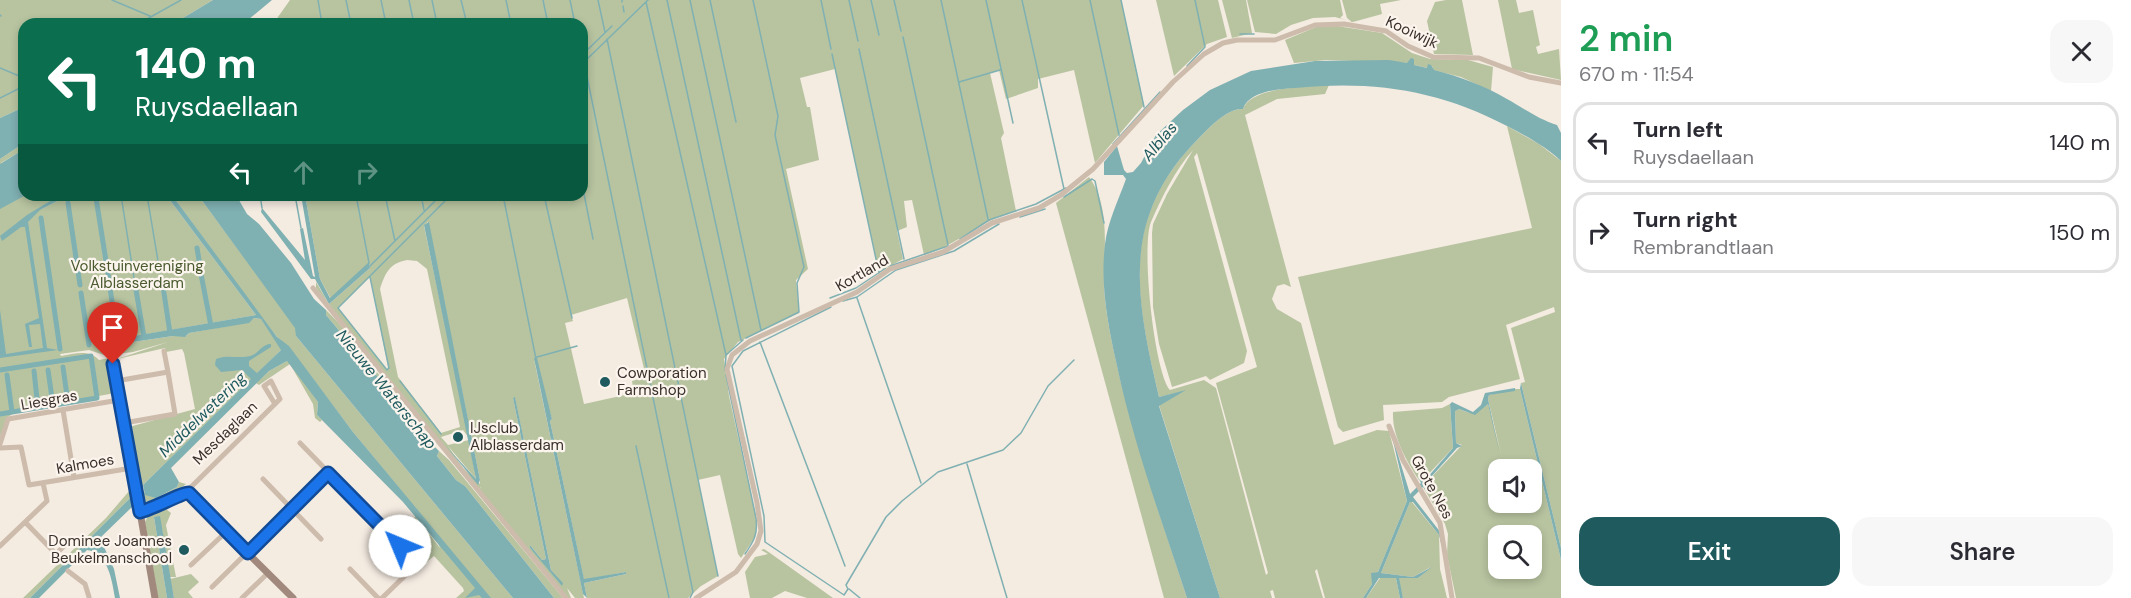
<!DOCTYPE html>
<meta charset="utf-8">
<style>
body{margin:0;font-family:"DM Sans",sans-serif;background:#f7f7f7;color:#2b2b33;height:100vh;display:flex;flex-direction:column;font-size:22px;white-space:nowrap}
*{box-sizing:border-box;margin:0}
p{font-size:20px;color:#7c7c81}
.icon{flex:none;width:33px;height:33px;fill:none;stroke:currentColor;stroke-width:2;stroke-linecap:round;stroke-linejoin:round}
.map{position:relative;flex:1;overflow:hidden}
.drawer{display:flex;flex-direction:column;background:#fff;width:570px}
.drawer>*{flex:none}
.guide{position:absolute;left:18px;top:18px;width:570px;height:183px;border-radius:18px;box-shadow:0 3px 9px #0003;background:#0b6e4f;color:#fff;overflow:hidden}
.tools{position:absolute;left:1488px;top:459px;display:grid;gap:12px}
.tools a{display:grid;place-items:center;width:54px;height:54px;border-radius:12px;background:#fff;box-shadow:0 3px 9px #0003;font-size:30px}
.pin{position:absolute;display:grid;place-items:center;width:51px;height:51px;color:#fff;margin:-62px -26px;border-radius:50% 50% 50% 0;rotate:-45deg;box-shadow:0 0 6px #0007}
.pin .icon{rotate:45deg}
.me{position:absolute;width:66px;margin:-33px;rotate:315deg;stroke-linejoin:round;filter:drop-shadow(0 0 4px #0008)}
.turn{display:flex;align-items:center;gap:21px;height:126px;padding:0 18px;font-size:27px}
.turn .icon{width:78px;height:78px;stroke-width:2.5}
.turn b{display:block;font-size:42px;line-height:51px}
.lanes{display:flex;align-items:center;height:57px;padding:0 18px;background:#0003;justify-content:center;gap:30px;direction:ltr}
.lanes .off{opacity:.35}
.round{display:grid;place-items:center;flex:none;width:63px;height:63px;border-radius:18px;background:#f7f7f7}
.head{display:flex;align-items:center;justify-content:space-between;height:102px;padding:0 18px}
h1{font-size:36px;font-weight:600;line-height:45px;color:#1e9e55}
.action{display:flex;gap:12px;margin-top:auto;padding:12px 18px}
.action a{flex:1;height:69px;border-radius:18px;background:#1f5a5e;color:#fff;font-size:24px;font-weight:600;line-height:69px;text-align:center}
.action a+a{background:#f7f7f7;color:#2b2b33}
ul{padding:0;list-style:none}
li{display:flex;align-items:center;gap:18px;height:81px;margin:0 12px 9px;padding:0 6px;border:3px solid #e1e1e2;border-radius:18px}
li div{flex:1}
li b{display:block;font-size:22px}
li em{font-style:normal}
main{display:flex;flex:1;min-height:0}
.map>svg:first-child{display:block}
.green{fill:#b8c4a0;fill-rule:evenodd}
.water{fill:#7fb0b2}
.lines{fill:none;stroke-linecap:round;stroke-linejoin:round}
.stream{stroke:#7fb0b2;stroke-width:1.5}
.canal{stroke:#7fb0b2;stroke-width:5}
.street{stroke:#cdbbac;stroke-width:5}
.secondary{stroke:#a18a7d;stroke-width:7}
.route-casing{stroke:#114b97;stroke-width:15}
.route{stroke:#1a73e8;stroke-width:10}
.poi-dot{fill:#1f5a5e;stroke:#fbf5ee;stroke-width:2}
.labels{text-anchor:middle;stroke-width:4.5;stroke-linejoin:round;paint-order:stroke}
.street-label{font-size:15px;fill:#3b302b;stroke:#fbf5ee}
.park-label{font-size:15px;fill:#4a5a2e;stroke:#fbf5ee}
.poi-label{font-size:15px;fill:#3b302b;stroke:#fbf5ee;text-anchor:start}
.water-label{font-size:16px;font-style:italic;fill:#1f5a5e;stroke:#fbf5ee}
</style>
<main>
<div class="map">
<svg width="1561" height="598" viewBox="0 0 1561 598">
<rect width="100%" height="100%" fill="#f4ebe1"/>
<!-- green -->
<path class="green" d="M 0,0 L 213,0 L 173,24 L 24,24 L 24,107 L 0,118 Z
M 290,0 L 1121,0 L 1144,105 L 1095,163 L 1074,70 L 1038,79 L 1038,88 L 1006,99 L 999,70 L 990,73 L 1004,133 L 1001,138 L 1016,211 C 982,219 958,245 924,255 L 912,200 L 904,201 L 907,227 L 897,231 L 903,259 L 879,272 L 835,69 L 800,78 L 807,107 L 810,107 L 819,160 L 786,169 L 808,269 L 796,280 L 799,313 L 738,342 L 724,359 L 729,396 L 757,522 L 755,537 L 741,558 L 738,554 L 720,475 L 698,480 L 718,576 L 701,586 L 688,598 L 587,598 L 584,583 L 626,574 L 626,572 L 584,580 L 550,421 L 552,419 L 534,359 L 584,598 L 575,598 L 567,588 L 571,598 L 567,598 L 478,491 L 481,487 L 477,490 L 316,288 L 316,282 L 329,304 L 370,268 L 369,263 L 331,299 L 320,279 L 305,195 L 582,195 L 582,24 L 273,24 ZM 428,222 L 480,480 L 480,484 L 463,468 L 448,446 L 476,479 L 469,440 L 448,445 L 441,437 L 463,430 L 469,438 L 424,226 ZM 407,260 L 417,261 L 427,269 L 460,427 L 441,433 L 398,377 L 380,289 C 385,273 390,263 407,260 ZM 370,276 L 388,367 L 387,370 L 338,308 ZM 627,298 L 646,377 L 632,381 L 634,393 L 584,404 L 565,323 L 573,321 L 571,315 ZM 513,398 L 515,398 L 551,570 L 563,583 L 530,548 L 530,545 L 542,560 L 546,559 Z
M 1156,0 L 1218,0 L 1227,37 L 1207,44 L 1174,76 Z
M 1222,0 L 1246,0 L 1252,33 L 1232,38 Z
M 1247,0 L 1340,0 L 1343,15 L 1340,18 L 1352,22 L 1347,18 L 1342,0 L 1401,0 L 1380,4 L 1382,14 L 1353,22 L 1335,17 L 1313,18 L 1291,25 L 1276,34 L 1255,32 Z
M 1446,0 L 1462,0 L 1473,55 L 1434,54 L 1427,21 L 1435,2 Z
M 1498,0 L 1516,0 L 1519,13 L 1533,10 L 1540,45 L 1536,47 L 1538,54 L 1559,49 L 1561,80 L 1512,69 Z
M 1337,26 L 1382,33 L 1412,53 L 1430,59 L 1468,60 L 1493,67 L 1491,91 L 1461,77 L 1433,70 L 1432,66 L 1427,68 L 1414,65 L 1414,59 L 1408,63 L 1326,60 L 1294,63 L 1285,40 L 1316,27 Z
M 1329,85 L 1325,94 L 1277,99 L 1245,115 L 1291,287 L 1284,284 L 1277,286 L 1272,299 L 1277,309 L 1301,323 L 1334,445 L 1377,430 L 1389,431 L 1407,501 L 1378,572 L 1374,573 L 1372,584 L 1363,598 L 1325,598 L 1317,569 L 1315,571 L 1323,598 L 1275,598 L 1273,590 L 1270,591 L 1272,598 L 1220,598 L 1159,405 L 1181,392 L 1159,397 C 1136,297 1118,220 1198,139 C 1209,128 1227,108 1243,109 C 1251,86 1309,87 1329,85 ZM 1193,150 L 1167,194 L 1153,224 L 1152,233 L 1153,307 L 1159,344 L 1172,387 L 1206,376 L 1210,380 L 1244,363 L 1247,351 L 1194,157 L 1197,153 L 1257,367 L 1216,383 L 1268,573 L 1266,575 L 1216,388 L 1204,380 L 1170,390 C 1154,371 1141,246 1151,222 C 1162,197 1175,170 1193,150 Z
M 1507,126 L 1539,144 L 1561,161 L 1561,548 L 1521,383 L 1525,382 L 1511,328 L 1555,312 L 1554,307 L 1506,325 L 1520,379 L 1449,397 L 1442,402 L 1383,405 L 1384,420 L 1343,432 L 1338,427 L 1298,277 L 1532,228 Z
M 24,143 L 24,149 L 1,163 L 24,195 L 60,195 L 40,210 L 69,195 L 166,195 L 256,315 L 102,342 L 104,355 L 89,350 L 60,354 L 61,356 C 75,354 88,349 99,360 L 109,358 L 115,393 L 17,411 L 8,417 L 0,436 L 0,159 Z
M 1089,177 C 1112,208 1103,253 1104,288 C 1106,320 1114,352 1121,383 C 1139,456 1164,527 1187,598 L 1164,598 L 1056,203 Z
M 172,195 L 198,195 L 296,328 L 296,336 L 513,598 L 456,598 L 464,591 L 463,588 L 434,556 L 423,565 L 398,539 L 409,529 L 407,525 L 416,516 L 440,548 L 432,528 L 353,432 L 291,350 L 282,343 L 261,317 Z
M 326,310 L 338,322 L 436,448 L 432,448 L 393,395 L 326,315 Z
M 254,318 L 261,319 L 282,346 L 281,350 L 143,485 L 142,491 L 156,498 L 177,487 L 179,482 L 186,484 C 173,495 158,504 141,501 L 129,427 L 195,409 L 184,353 L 182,349 L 166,352 L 165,348 L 117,359 L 168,342 L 133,352 L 108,355 L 106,346 L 173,336 L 186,336 L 189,333 L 249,322 Z
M 287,361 L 291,362 L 318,402 L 317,415 L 322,420 L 320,422 L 315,418 L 313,404 L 290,364 L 259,385 L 256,383 L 269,371 Z
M 1515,389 L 1520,389 L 1561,560 L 1561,598 L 1456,598 L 1447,555 L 1448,534 L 1445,524 L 1423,487 L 1428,492 L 1424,485 L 1462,445 L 1456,443 L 1455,410 L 1459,409 C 1475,416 1476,413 1488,404 L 1501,454 L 1488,399 L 1489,395 ZM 1498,470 L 1532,470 L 1532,502 L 1498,502 ZM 1498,536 L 1532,536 L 1532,568 L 1498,568 Z
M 1450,404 L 1453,448 L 1422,481 L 1419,480 C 1406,460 1392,436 1393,412 L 1442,408 Z
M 439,451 L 449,460 L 563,598 L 554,598 L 465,486 L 456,480 L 437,456 Z
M 130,490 L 132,496 L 30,598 L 23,598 L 106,518 Z
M 1410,502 L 1412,502 L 1439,535 L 1440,569 L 1447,598 L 1403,598 L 1398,578 L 1418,578 L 1431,567 L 1413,577 L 1381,573 Z
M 166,509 L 171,513 L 166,525 L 176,577 L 170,577 L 162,529 L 154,517 L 167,598 L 158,598 L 145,522 L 149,514 Z
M 764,549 L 770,553 L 833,598 L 807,598 L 785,591 L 772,598 L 750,598 L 745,572 L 755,557 L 768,554 L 761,550 Z
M 191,574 L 199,582 L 188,592 L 193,598 L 174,598 L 170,579 Z
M 1393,577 L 1396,578 L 1400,598 L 1366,598 L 1380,578 Z"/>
<!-- water -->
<path class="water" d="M 213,0 L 272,0 L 243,24 L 173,24 Z
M 1411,58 L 1414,59 L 1414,65 L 1427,68 L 1428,64 L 1431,65 L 1434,70 C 1459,76 1485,86 1507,99 C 1525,109 1538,119 1557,125 L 1561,133 L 1561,161 C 1545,146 1526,136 1507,126 C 1439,90 1372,80 1295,88 C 1279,89 1249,91 1243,109 C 1227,108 1209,128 1198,139 C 1119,219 1136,298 1159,397 L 1186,390 L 1159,406 L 1220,598 L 1187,598 C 1162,521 1134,446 1117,366 C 1108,326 1100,286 1105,244 C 1108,221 1118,201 1126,179 L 1123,175 L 1104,175 L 1104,162 L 1117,146 L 1124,170 L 1127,173 L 1133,172 L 1141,163 L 1156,135 L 1183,110 L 1210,90 L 1251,71 L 1315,61 L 1389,60 L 1407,63 Z
M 24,107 L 24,143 L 0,159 L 0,118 Z
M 24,149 L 26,195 L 0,209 L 0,164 Z
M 60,195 L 69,195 L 40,210 L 28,222 L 47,348 L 58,350 L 0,358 L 0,310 L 6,354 L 43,348 L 40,324 L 29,325 L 32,347 L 29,347 L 25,324 L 39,318 L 25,227 L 21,227 L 2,241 L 0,236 L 27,215 Z
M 166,195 L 172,195 L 277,337 L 289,346 L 353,432 L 491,598 L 482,598 L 479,595 L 465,598 L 475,588 L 403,502 L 317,415 L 318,402 L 287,361 L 269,371 L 171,468 L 179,482 L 177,487 L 156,498 L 145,495 L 143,485 L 251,379 L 242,370 L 221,372 L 215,365 L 216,359 C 227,354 239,359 250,356 C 259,354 261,344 271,344 L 271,347 L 249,361 L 249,366 L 257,373 L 281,350 L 261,319 L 254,318 L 249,323 L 189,333 L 185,337 L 173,336 L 106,346 L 105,341 L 256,315 Z
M 198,195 L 236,195 L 247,214 L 259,224 L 291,263 L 314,299 L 326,310 L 326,315 L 393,395 L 432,448 L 436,448 L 439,451 L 437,456 L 456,480 L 465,486 L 554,598 L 513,598 L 296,336 L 295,328 Z
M 301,195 L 305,195 L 320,279 L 330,298 L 369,262 L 370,268 L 329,304 L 315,279 L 311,279 L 261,212 L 262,208 L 305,260 L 300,229 L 303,228 L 313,276 L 315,277 Z
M 429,222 L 480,480 L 478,485 L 446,446 L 476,479 L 424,225 Z
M 534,358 L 537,358 L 552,419 L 550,421 L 584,579 L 626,572 L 626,574 L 584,583 L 587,598 L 583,594 Z
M 1521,383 L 1561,548 L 1561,560 L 1520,389 Z
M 1515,388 L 1515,391 L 1489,395 L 1488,399 L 1500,455 L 1488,404 L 1475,415 L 1459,409 L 1455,411 L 1456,443 L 1462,446 L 1457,448 L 1424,485 L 1428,492 L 1423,487 L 1413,497 L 1441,533 L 1441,543 L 1439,535 L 1413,502 L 1410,502 L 1381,573 L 1413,577 L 1432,567 L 1418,578 L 1399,578 L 1403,598 L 1400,598 L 1396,578 L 1379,578 L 1366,598 L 1363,598 L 1372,584 L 1371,573 L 1378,572 L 1407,501 L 1391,432 L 1410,494 L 1421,483 L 1418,477 L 1422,481 L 1426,479 L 1453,448 L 1450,404 L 1452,402 L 1473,412 L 1481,405 L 1485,393 Z
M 515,397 L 551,570 L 563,583 L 562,586 L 530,548 L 530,545 L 542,560 L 546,559 L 513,398 Z
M 132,496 L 134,505 L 100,538 L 114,569 L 120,598 L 115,598 C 112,581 108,552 87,550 L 39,598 L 30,598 Z
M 160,516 L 174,598 L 167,598 L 154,517 Z"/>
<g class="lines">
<!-- stream -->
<path class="stream" d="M 112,0 L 150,16
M 318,0 L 322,24
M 346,0 L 351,24
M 381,0 L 386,24
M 409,0 L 414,24
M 432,0 L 437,24
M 461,0 L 467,24
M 506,0 L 511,24
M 543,0 L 548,24
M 570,0 L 575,24
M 598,0 L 605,32
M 622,0 L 622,2
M 667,0 L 741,340
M 690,0 L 761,330
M 710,0 L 736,122
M 821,0 L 831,49
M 849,0 L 858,41
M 871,0 L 879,35
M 894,0 L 901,31
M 941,0 L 988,219
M 986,0 L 1013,123
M 1022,0 L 1064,189
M 1090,0 L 1119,135
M 1121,0 L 1144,107
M 646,2 L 726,355
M 623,6 L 624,12
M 0,15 L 1,16
M 138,24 L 181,0
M 1240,34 L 1254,34
M 903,37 L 948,245
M 607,39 L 718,576
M 859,49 L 904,259
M 832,54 L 879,273
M 582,55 L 612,26
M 584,62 L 693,592 L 690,598
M 582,64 L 648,0
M 1187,66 L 1205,47 L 1195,0
M 0,68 L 24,78
M 959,82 L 1000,70
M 0,98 L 24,86
M 1113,144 L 1160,92
M 582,184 L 593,239
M 121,195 L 134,278
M 147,195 L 160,273
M 260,195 L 262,208
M 295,195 L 301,228
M 356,195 L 369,263
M 385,195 L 395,241
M 421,195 L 424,210
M 503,195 L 536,359
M 544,195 L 572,318
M 1064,197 L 1092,179 L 1095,181 L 1104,223
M 1020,217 L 1045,209
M 960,239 L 989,220 L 1036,204 L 1066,188
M 370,266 L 441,195
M 890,266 L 948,246
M 370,277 L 389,368 L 387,370 L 338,308 L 451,195
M 830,298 L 856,288 L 886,268
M 857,298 L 921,483
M 843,301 L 857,297 L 896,270 L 954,251 L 999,224
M 831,307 L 743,351 L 732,366 L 764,516 L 765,542 L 844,595 L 848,589 L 846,585 L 886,517 L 902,501 L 938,472 L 1003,450 L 1021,433 L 1048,386 L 1074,360
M 746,338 L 799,312 L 797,283 L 804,267 L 775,135 L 778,116 L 753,0
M 760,342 L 845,566
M 537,357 L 577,346
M 725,370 L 726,355 L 743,340
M 726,375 L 756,518 C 758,534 754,541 745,554
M 400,381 L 441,434
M 636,446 L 669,598
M 967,464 L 1007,598
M 849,589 L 860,598"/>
<!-- canal -->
<path class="canal" d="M 96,198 L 109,280
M 68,203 L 80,285
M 41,218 L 60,349
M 197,248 L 200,266
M 201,274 L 211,326
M 162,280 L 170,333
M 135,284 L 144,337
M 110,288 L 118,341
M 81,293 L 89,345
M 63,367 L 68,403
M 0,370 L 91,356 L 97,398 L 0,414
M 48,370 L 53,405
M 34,371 L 38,408
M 7,375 L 12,412"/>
<!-- street -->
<path class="street" d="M 313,288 L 566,598
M 164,351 L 168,372
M 113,364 L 140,512
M 116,381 L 168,372 L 175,414 L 124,423
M 63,410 L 74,477
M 1389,426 L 1403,460 L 1440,523 L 1452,598
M 300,443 L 415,561 L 416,565 L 382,598
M 0,444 L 8,419 L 119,400
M 0,448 L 21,447 L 29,485 L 132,468
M 263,479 L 321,539
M 186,492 L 280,399 L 271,381 L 264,386 L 275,404
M 25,522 L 56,554 L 64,546
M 0,546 L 47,501 L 43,483
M 191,565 L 227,531
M 350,569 L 378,598
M 68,571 L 85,584 L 89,597
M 212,587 L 328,473
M 242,598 L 268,573
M 696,598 L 736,572 L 757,544 L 761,531 L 757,503 L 727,369 L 732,355 L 750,341 L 857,292 L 890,269 L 943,252 L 992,223 L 1039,208 L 1061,195 L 1093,169 L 1173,82 L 1204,54 L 1223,43 L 1237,40 L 1275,40 L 1315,25 L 1344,24 L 1386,31 L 1408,46 L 1433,57 L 1479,58 L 1529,77 L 1561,83"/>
<!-- secondary -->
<path class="secondary" d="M 155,598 L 140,512 L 165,504 L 186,492 L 293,598"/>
</g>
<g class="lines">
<defs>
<path id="route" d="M 113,364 L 140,512 C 152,509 184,492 189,493 L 248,553 L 328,473 L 400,546"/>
</defs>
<!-- route casing -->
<use href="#route" class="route-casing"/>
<!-- route -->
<use href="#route" class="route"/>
</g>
<!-- markers -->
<g class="poi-dot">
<circle cx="605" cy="382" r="6"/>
<circle cx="458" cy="437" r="6"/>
<circle cx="184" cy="550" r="6"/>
</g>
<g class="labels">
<!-- street labels -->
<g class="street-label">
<text transform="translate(1412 32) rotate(25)" y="5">Kooiwijk</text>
<text transform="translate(862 273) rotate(-30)" y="5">Kortland</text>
<text transform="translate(49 400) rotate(-10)" y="5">Liesgras</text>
<text transform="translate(225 433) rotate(-44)" y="5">Mesdaglaan</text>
<text transform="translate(85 464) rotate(-10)" y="5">Kalmoes</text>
<text transform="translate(1432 487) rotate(61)" y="5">Grote Nes</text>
</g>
<!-- park labels -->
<g class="park-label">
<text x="137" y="271">Volkstuinvereniging<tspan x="137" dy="17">Alblasserdam</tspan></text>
</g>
<!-- poi labels -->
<g class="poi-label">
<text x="617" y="378">Cowporation<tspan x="617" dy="17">Farmshop</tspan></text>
<text x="470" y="433">IJsclub<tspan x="470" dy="17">Alblasserdam</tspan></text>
<text x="172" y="546" text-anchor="end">Dominee Joannes<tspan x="172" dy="17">Beukelmanschool</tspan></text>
</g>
<!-- water labels -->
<g class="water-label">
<text transform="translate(1159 141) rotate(-50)" y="6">Alblas</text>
<text transform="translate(387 389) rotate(51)" y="6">Nieuwe Waterschap</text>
<text transform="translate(202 414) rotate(-44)" y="6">Middelwetering</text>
</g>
</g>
</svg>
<div class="tools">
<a><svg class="icon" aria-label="sound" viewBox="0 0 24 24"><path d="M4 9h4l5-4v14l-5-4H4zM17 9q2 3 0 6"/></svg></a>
<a><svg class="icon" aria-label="search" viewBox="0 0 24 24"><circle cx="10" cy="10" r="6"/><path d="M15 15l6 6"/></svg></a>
</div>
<div class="pin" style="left:113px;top:364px;background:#d93025"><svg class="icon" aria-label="arrive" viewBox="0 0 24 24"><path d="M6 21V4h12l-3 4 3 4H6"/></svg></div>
<svg class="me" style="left:400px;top:546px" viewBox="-20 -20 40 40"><circle r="19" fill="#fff"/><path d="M0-13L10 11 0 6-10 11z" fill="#1a73e8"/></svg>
<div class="guide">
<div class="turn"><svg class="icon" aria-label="left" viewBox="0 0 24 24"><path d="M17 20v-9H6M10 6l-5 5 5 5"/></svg><div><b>140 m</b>Ruysdaellaan</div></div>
<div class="lanes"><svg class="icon" aria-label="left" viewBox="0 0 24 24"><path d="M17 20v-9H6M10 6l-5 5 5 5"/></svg><svg class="icon off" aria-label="ahead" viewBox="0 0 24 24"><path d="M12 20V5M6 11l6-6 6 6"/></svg><svg class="icon off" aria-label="right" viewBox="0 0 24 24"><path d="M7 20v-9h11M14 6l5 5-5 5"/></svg></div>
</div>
</div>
<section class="drawer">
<div class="head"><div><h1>2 min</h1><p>670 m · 11:54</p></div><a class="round"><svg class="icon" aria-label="close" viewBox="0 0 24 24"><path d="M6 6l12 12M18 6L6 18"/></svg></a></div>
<ul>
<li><svg class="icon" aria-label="left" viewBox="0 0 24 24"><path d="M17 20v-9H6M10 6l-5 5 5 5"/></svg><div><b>Turn left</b><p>Ruysdaellaan</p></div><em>140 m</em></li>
<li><svg class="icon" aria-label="right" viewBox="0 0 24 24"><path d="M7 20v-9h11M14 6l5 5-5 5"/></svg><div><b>Turn right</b><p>Rembrandtlaan</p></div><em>150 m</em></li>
</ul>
<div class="action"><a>Exit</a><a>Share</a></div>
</section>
</main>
